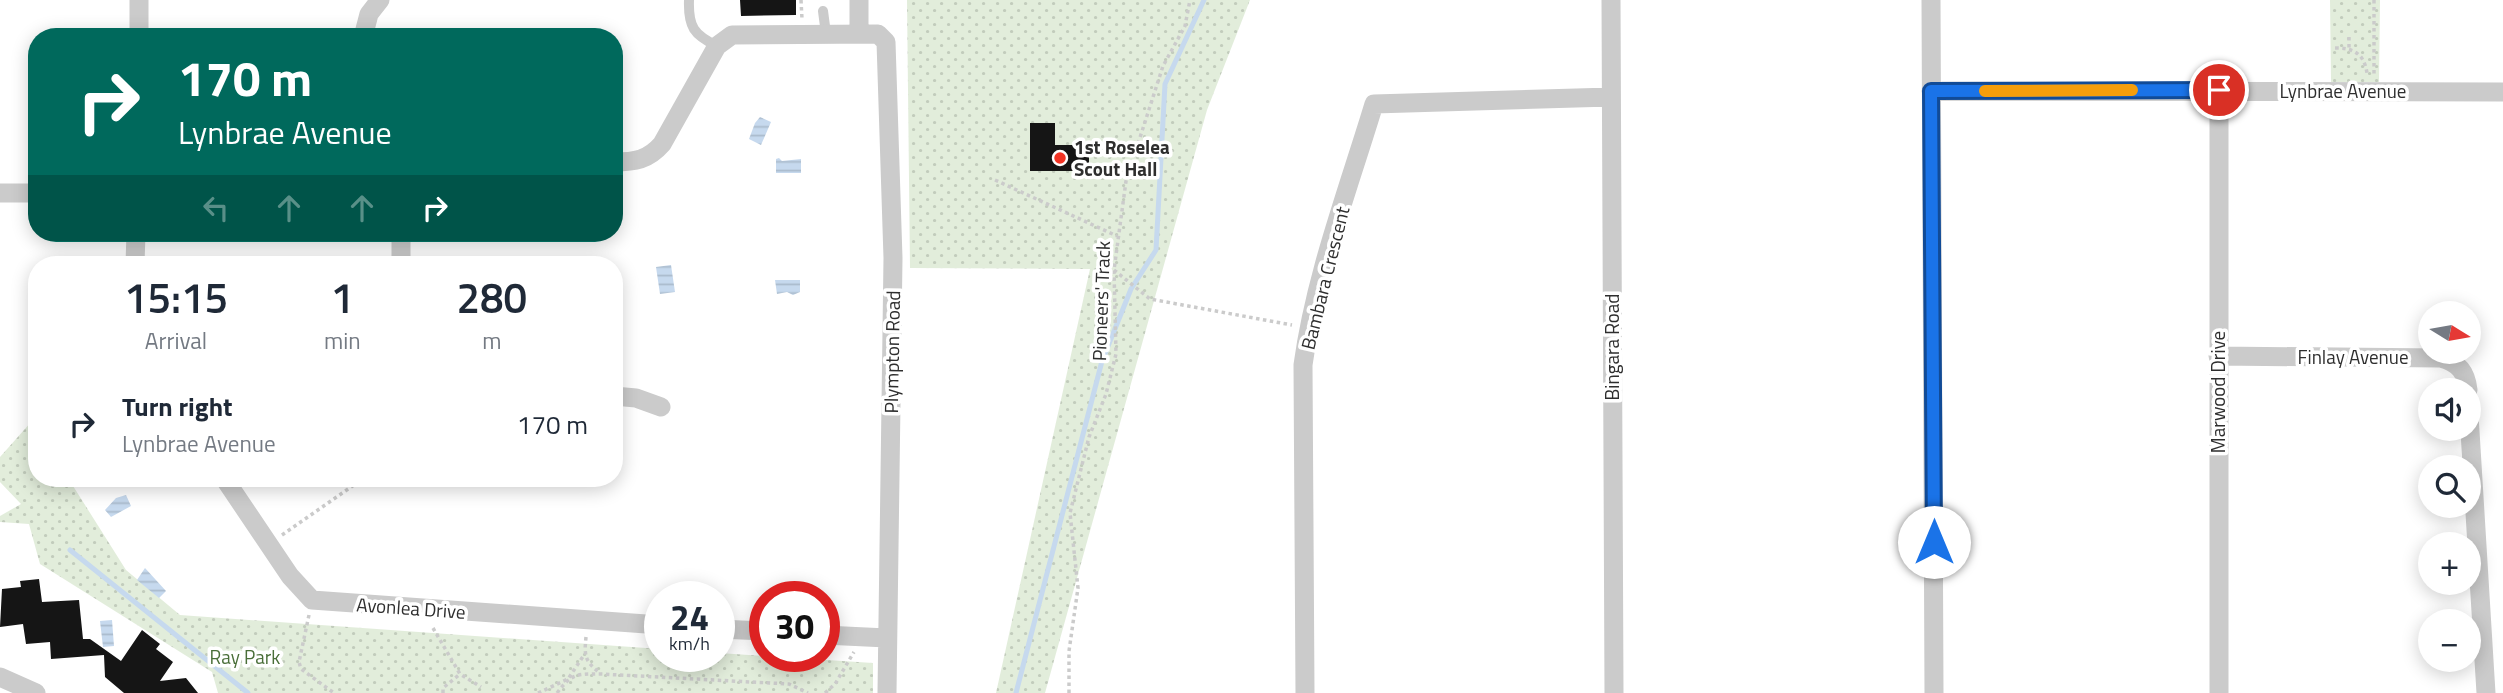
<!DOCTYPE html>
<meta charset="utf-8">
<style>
body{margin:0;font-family:"Titillium Web",sans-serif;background:#f6f6f7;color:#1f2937;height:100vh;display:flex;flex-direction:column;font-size:26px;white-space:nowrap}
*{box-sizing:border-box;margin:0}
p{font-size:23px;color:#747a83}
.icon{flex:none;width:38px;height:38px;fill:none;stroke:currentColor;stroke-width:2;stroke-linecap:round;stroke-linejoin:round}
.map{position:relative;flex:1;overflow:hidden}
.panel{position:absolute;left:28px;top:256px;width:595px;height:231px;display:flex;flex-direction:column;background:#fff;border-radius:28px;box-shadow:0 4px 18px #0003}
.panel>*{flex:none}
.banner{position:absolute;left:28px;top:28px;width:595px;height:214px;border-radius:28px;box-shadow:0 4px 18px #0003;background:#00695c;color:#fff;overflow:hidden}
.needle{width:46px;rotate:101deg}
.buttons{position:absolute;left:2418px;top:301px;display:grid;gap:14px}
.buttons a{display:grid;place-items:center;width:63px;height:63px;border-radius:50%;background:#fff;box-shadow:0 4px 18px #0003;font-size:35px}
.speed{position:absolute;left:644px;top:581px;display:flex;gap:14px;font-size:35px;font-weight:700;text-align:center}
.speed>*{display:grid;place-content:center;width:91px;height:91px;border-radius:50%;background:#fff;box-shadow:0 4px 18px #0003;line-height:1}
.speed small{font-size:18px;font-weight:400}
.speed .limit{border:10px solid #d22;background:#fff;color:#111}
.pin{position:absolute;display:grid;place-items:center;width:60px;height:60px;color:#fff;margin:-30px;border:4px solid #fff;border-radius:50%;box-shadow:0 2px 7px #0007}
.me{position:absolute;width:77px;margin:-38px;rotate:0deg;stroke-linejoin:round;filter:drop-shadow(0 0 5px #0008)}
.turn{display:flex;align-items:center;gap:24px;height:147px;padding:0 35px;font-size:32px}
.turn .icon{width:91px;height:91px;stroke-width:2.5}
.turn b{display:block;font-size:49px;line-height:60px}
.lanes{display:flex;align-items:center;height:66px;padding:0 35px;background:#0003;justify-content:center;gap:35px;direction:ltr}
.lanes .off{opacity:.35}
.eta{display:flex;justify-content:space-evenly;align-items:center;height:119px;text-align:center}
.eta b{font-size:42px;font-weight:600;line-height:49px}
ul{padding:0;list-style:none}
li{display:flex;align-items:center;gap:21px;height:98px;padding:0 35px}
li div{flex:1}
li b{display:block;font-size:26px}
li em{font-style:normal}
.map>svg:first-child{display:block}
.park{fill:url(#park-dots)}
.water{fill:url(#water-rules)}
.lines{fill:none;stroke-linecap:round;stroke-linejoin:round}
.stream{stroke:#c6d9ee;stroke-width:5}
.building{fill:#151515}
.path{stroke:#cbcbcb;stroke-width:3.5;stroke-dasharray:3.5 3.5;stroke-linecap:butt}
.service{stroke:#cbcbcb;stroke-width:10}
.minor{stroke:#cbcbcb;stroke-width:19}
.route-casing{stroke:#114b97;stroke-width:18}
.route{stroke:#1a73e8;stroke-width:12}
.slow{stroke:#f59e0b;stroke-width:12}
.poi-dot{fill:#f23324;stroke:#fff;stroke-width:2.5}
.labels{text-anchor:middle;stroke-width:7;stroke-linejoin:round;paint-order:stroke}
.street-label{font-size:19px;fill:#2e2e2e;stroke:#fff}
.poi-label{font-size:19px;font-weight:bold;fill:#2e2e2e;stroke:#fff;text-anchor:start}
.park-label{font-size:19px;fill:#496e38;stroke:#fff}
</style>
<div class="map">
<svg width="2503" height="693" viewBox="0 0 2503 693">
<defs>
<pattern id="park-dots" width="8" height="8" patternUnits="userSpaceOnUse" patternTransform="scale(1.75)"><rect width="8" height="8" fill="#e2eddb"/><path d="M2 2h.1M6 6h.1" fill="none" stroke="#c2ccbc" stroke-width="1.8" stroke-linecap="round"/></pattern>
<pattern id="water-rules" width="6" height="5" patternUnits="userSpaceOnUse" patternTransform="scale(1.75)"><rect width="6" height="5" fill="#c6d9ee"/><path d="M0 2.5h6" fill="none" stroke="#abc"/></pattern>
</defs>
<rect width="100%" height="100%" fill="#fff"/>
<!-- park -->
<path class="park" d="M 907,0 L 1250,0 L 1207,110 L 1045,693 L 996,693 L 1090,269 L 910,268 Z
M 2330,0 L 2380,0 L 2379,82 L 2331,82 Z
M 32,421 L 37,429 L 37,478 L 68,478 L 126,570 L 180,615 L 660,649 L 660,656 L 719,656 L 719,653 L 873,663 L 873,693 L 218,693 L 212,672 L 40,564 L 29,524 L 0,522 L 0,516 L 21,504 L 0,482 L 0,457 Z"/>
<!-- water -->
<path class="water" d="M 760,117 L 771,122 L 761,145 L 749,139 L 755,123 Z
M 779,158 L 782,161 L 801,159 L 801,173 L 776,173 L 776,159 Z
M 671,265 L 675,292 L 660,294 L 656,267 Z
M 775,280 L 800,280 L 800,292 L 793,295 L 787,292 L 777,294 Z
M 126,495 L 131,506 L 111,517 L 105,510 L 116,498 Z
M 145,568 L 166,591 L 159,598 L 137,580 Z
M 112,620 L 114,646 L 103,647 L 100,621 Z"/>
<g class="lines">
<!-- stream -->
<path class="stream" d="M 70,550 L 248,693
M 1016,693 L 1102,361 L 1131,289 L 1156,250 L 1165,84 L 1204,0"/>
</g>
<!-- building -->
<path class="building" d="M 740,0 L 796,0 L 796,15 L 741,16 Z
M 1030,123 L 1055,123 L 1055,145 L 1089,145 L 1089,171 L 1030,171 Z
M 39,579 L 42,602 L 79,600 L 83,639 L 90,639 L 121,661 L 142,630 L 160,644 L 156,649 L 173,662 L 160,681 L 186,678 L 198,693 L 124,693 L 105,677 L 104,655 L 51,659 L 50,642 L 26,644 L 23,624 L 0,627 L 2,589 L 21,587 L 20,581 Z"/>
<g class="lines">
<!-- path -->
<path class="path" d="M 801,0 L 802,19
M 2374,0 L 2374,75
M 2349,37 L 2349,48
M 2335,48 C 2353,48 2364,53 2367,73
M 995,180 L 1117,236
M 1114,270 L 1150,299 L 1292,325
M 282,535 L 364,478
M 309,615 L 299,662 L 301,669 L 334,693
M 433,628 L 460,674 L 481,687
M 586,637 C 584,657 585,661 601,674
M 443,693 L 443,688 L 460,674
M 538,693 L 568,679 L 584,655
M 557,693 C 572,673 577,674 601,674 L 789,684 L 808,693
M 825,693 L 835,684 L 854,652
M 1069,693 L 1069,651 L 1078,588 L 1070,513 L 1089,437 L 1106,394 L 1116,354 L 1114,270 L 1126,181 L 1163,66 L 1185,26 L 1190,0"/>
<!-- service -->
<path class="service" d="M 689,0 C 688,27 694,35 717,46
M 823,11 L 826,34"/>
<!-- minor -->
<path class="minor" d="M 1611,0 L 1614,693
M 1931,0 L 1934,693
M 859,34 L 859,0
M 139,37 L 139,0
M 363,37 L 369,14 L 380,0
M 1931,91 L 2503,92
M 614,162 C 635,162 648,160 662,144 L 717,46 L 732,35 L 878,34 L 886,42 L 893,258 L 887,693
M 0,193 L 37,193
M 135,264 L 136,233
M 401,264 L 401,233
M 2218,356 L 2441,358 C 2459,363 2466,372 2468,390
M 614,396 L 636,398 L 661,407
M 2469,415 L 2486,693
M 224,478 L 290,576 L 312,600 L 660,625
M 719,629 L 765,631
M 824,635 L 887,638
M 0,677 L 36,693
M 1305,693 L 1303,365 C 1315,276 1348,190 1374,104 L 1611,97
M 2219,693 L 2219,90"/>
</g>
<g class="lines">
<defs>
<path id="route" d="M 1934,542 L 1931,91 L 2219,90"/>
</defs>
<!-- route casing -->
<use href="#route" class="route-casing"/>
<!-- route -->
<use href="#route" class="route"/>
<!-- slow -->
<path class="slow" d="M 1985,91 L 2132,90"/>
</g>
<!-- markers -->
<circle class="poi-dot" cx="1060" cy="158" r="7"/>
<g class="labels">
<!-- street labels -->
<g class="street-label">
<text x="2343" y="98">Lynbrae Avenue</text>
<text transform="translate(1325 278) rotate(-76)" y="7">Bambara Crescent</text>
<text transform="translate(1101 301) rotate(-88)" y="7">Pioneers' Track</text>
<text transform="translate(1612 347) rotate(-90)" y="7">Bingara Road</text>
<text transform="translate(892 352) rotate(-89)" y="7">Plympton Road</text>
<text x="2353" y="364">Finlay Avenue</text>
<text transform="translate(2218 392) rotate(-90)" y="7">Marwood Drive</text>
<text transform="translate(411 608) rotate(4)" y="7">Avonlea Drive</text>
</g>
<!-- poi labels -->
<g class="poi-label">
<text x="1074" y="154">1st Roselea<tspan x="1074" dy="22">Scout Hall</tspan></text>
</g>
<!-- park labels -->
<g class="park-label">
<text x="245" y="664">Ray Park</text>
</g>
</g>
</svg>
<div class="buttons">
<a><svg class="needle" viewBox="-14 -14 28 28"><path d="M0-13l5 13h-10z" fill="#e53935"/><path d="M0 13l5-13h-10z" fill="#747a83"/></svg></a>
<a><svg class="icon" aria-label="sound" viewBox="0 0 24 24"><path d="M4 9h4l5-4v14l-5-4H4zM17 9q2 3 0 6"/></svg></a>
<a><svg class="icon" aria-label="search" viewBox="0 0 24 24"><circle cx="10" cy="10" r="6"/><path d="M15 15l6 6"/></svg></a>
<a>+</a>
<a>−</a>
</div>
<div class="speed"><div>24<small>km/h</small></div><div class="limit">30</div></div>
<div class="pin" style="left:2219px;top:90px;background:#d93025"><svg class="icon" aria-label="arrive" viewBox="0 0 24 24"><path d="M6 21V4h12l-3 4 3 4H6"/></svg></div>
<svg class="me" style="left:1934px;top:542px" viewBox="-20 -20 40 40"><circle r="19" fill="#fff"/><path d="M0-13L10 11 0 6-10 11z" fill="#1a73e8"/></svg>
<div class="banner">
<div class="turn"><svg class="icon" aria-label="right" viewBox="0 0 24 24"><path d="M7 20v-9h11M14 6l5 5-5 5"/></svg><div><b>170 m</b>Lynbrae Avenue</div></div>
<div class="lanes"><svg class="icon off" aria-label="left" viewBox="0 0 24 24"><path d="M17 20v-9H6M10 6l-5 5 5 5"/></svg><svg class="icon off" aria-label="ahead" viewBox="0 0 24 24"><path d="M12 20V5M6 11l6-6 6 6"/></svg><svg class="icon off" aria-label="ahead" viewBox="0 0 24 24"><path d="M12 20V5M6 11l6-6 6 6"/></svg><svg class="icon" aria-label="right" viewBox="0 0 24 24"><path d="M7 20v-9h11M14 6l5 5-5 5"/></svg></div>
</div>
<section class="panel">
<div class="eta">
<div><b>15:15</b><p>Arrival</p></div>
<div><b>1</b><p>min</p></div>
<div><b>280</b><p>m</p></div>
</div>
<ul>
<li><svg class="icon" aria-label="right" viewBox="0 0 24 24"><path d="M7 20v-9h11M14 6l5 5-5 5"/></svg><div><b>Turn right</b><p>Lynbrae Avenue</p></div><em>170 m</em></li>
</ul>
</section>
</div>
